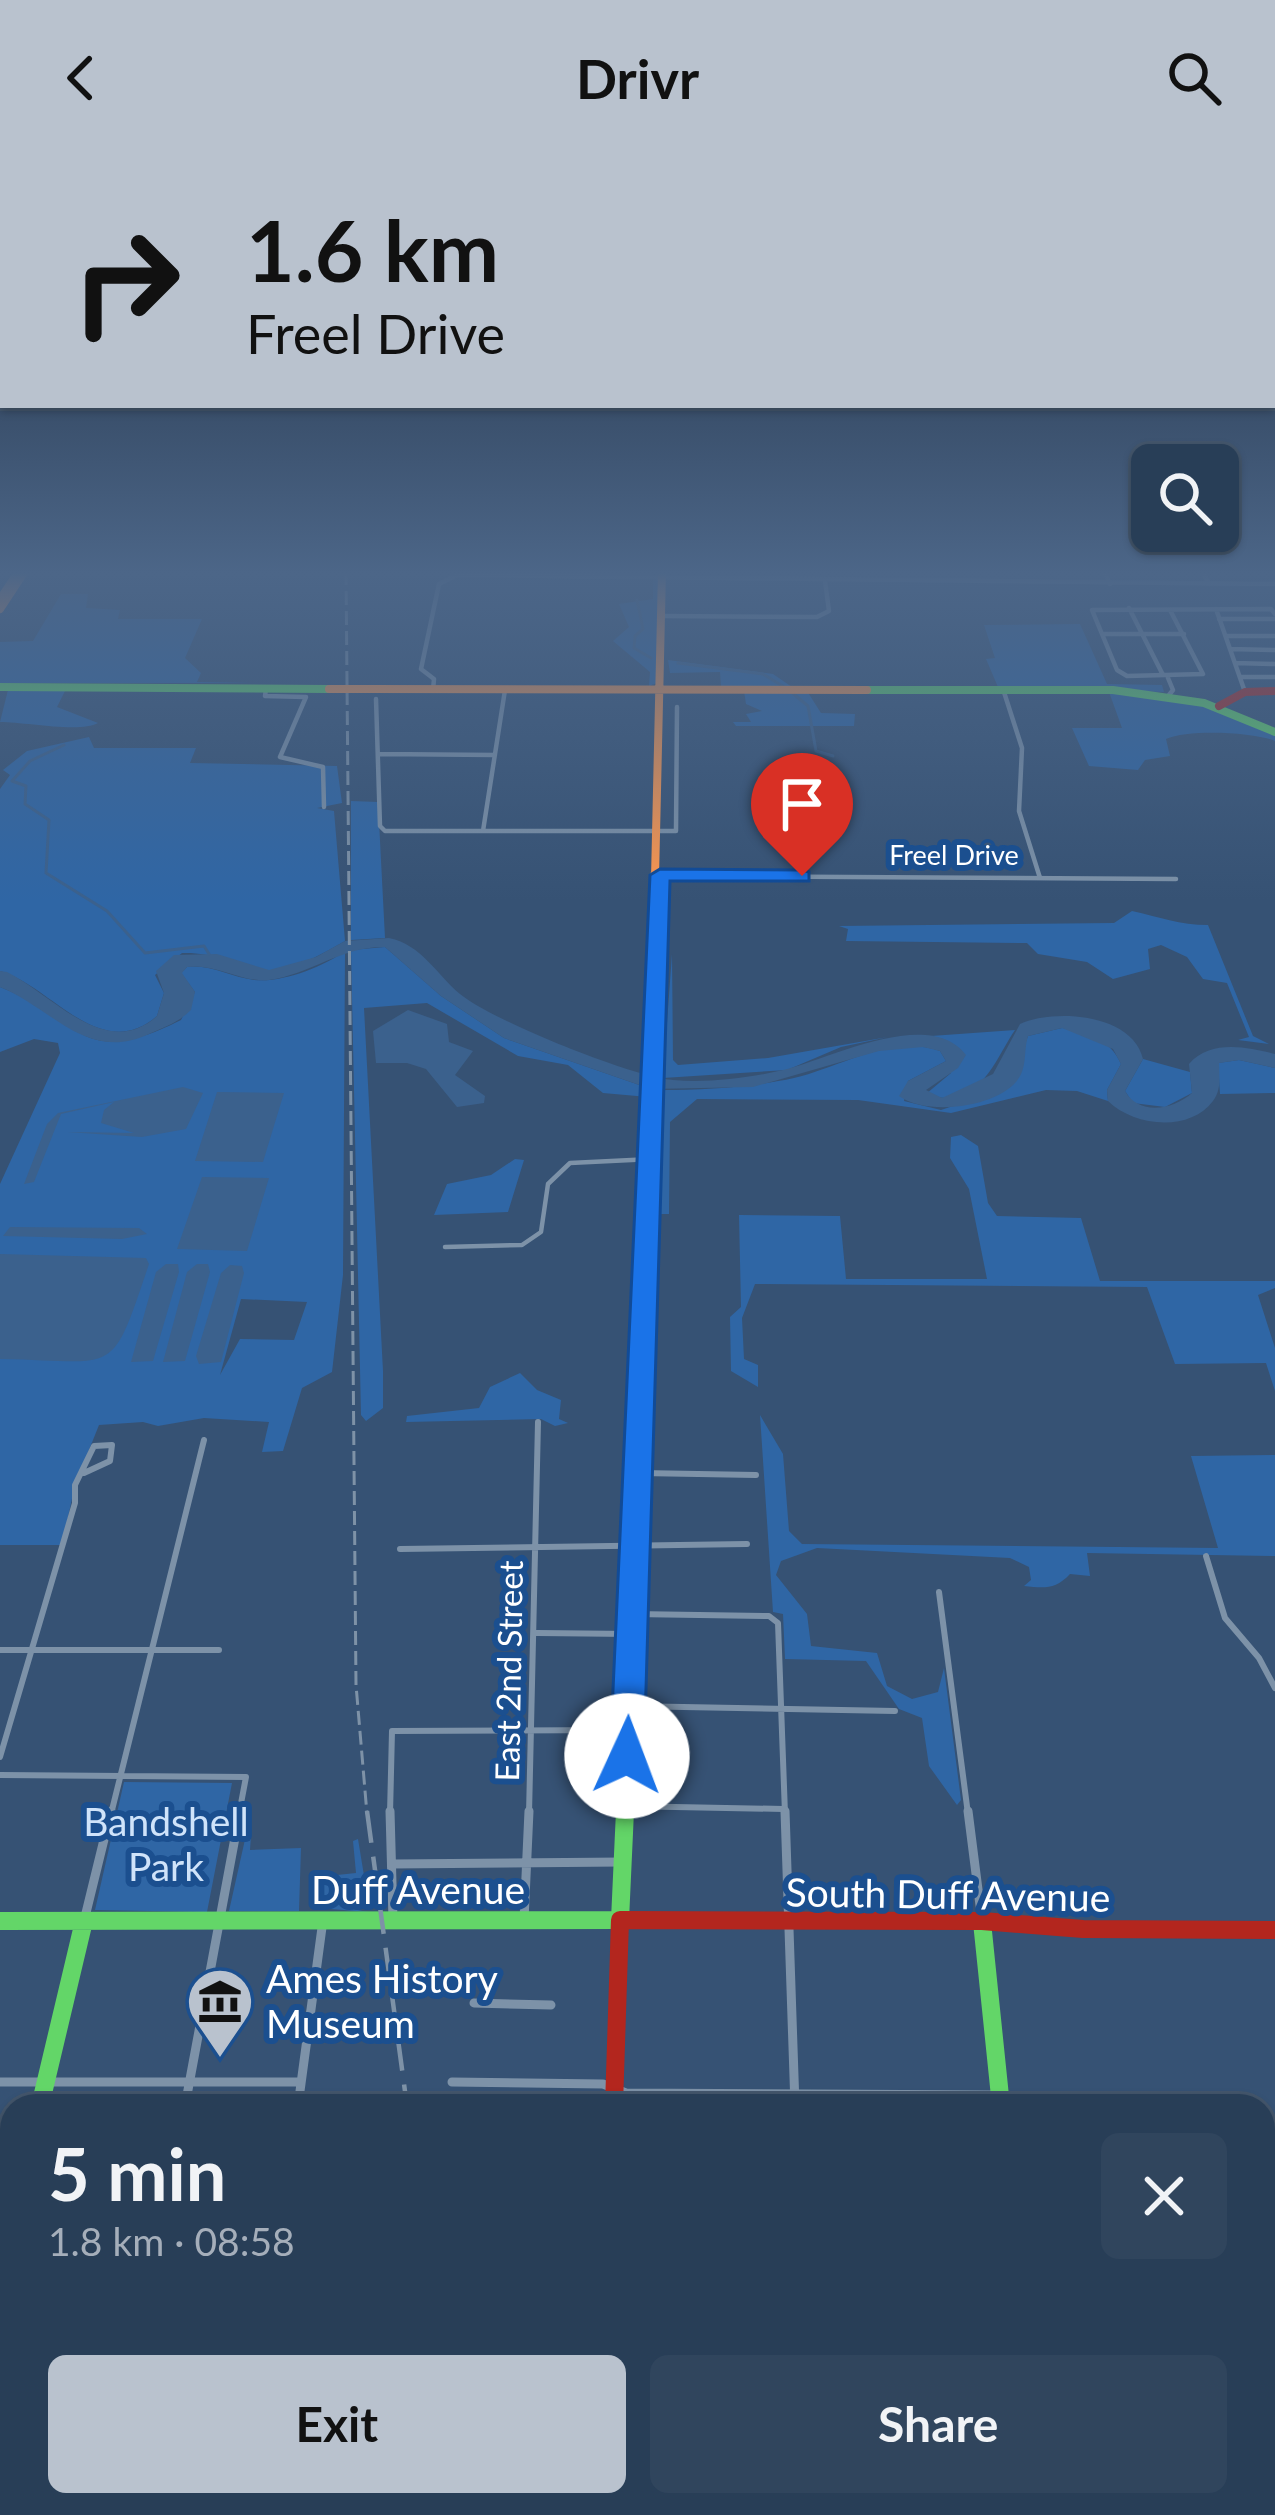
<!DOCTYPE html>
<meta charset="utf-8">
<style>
body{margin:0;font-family:Lato,sans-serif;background:#30455d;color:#f1f3f6;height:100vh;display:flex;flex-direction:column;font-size:45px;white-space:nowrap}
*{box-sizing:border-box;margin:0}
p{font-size:39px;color:#a5aeba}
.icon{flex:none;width:66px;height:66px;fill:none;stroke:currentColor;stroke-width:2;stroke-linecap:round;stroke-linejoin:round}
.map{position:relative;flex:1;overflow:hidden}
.side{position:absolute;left:0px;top:1938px;width:1275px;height:423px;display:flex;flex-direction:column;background:#283e57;border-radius:36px 36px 0 0;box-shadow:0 3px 9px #0004,0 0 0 3px #44576d}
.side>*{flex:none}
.banner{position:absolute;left:0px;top:0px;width:1275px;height:252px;box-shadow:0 3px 9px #0004,0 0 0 3px #44576d;background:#b9c2ce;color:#111;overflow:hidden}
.tools{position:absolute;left:1131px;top:288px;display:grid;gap:24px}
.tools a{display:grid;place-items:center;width:108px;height:108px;border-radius:18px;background:#283e57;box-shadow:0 3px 9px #0004,0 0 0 3px #44576d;font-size:60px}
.pin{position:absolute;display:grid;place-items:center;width:102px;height:102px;color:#fff;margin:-123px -51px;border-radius:50% 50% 50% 0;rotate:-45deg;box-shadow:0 0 12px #0007}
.pin .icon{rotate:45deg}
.me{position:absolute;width:132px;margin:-66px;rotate:2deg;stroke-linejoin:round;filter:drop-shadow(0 0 9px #0008)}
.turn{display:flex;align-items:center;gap:42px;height:252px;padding:0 48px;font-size:54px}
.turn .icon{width:156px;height:156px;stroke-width:2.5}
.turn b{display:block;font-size:84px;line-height:102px}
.round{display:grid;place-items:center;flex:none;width:126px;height:126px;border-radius:18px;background:#30455d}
.head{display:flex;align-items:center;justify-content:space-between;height:204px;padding:0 48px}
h1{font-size:72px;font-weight:700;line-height:90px}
.button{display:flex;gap:24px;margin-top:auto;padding:24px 48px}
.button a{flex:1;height:138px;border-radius:18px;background:#b9c2ce;color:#111;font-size:48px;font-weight:700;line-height:138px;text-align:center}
.button a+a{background:#30455d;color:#f1f3f6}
header{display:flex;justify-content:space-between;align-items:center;height:156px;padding:0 48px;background:#b9c2ce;color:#111;font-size:54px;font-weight:700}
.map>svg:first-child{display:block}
.green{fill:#2f66a5;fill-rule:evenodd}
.water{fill:#3b618d}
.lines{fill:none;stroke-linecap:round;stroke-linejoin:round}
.stream{stroke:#3b618d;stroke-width:3}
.street-far2{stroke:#7d92a8;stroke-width:4.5}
.street-far1{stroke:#7d92a8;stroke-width:6}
.street{stroke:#7d92a8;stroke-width:9}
.fast-far2{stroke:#63d668;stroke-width:8}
.fast-far1{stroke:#63d668;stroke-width:14}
.fast{stroke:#63d668;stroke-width:18}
.slow-far2{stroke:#ff974d;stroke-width:8}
.slow-far1{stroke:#ff974d;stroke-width:10}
.slow{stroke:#ff974d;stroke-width:14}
.jam-far1{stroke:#b3261e;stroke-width:8}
.jam{stroke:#b3261e;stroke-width:18}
.rail-far1{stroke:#7e92a7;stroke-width:3;stroke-dasharray:14 6;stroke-linecap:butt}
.rail{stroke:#7e92a7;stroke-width:4.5;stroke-dasharray:32 14;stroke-linecap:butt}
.slow-bridge{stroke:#ff974d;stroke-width:8}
.route{fill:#1a73e8;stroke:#114b97;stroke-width:3}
.labels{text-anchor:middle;stroke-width:12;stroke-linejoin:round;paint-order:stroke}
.far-street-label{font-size:27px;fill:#fff;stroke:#1b4f8f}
.street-label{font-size:33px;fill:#fff;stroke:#1b4f8f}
.near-park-label{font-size:39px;fill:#cfe3fa;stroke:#1b4f8f}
.near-street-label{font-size:39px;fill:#fff;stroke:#1b4f8f}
.near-poi-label{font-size:39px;fill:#fff;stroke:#1b4f8f;text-anchor:start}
</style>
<header><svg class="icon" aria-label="back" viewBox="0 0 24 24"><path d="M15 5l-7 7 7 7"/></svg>Drivr<svg class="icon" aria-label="search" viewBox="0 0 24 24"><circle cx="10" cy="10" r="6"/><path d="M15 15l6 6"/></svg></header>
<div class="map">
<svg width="1275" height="2359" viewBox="0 0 1275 2359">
<rect width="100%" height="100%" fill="#365274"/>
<!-- green -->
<path class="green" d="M 653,420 L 660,423 L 657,527 L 649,530 L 650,516 L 613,485 L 629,471 L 619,448 L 653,443 Z
M 61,438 L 88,438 L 86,452 L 120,454 L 118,463 L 202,463 L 185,502 L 201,517 L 197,526 L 253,527 L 0,527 L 0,486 L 33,485 Z
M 1080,468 L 1107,528 L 1162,529 L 1164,536 L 998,531 L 986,503 L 995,502 L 984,469 Z
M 668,504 L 773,518 L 792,531 L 721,531 L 720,516 L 670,517 Z
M 8,534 L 65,535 L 57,551 L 98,567 C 80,577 25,566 0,566 Z
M 744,535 L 807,535 L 821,557 L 855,558 L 854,570 L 736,570 L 733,566 L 751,566 L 746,558 L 762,555 L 746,548 Z
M 1109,536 L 1193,546 L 1275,579 L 1275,585 C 1254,576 1188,573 1166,583 L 1170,600 L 1145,604 L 1138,614 L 1089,610 L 1072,572 L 1122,572 Z
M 89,581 L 94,592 L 196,592 L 190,607 L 337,610 L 342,647 L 317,652 L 334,655 L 345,785 C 322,798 284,821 256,814 C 229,807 212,796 182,797 L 155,819 L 164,837 L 157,860 C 100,909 51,829 0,815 L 0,633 L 10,619 L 3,614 L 27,595 Z
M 351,645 L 378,646 L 385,782 L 351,784 Z
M 1132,755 C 1159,761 1180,769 1208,769 L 1253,880 L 1269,888 L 1238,884 L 1249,881 L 1227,827 L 1203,823 L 1187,801 L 1161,789 L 1148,793 L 1150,813 L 1113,823 L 1087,806 L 1038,798 L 1027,787 L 846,785 L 848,773 L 839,770 L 1114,767 Z
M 385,791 L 441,840 L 504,882 L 648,932 L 648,941 L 603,937 L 568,909 L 518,900 L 427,847 L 364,852 L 383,1215 L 383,1252 L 366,1265 L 361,1259 L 351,794 Z
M 345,795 L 343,1119 L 332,1216 L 302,1232 L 283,1295 L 262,1296 L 269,1266 L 204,1262 L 158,1270 L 143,1266 L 99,1269 L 75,1329 L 62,1389 L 0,1389 L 0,1028 L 60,897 L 58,887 L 34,883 L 0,896 L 0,831 C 83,864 79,915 181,864 L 195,836 L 181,817 L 187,811 C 211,808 230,821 254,824 C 282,827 323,811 345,795 ZM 241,1143 L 307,1146 L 294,1184 L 240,1183 L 220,1219 Z
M 672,798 L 673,904 L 678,909 L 768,902 L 888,881 L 841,891 L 787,914 L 663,922 Z
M 1062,872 C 1087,876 1111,884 1121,908 L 1107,934 L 1108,945 L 1077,935 L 1046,934 L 951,957 L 858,944 L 697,943 L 670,966 L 669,1058 L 659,1058 L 663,934 C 706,934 753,931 794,922 C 841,911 891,878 940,895 L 946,905 L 908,925 L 904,945 L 941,954 L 1010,931 L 1028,880 Z
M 1015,874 C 995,903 979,957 926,938 L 951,917 L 943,883 L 931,880 Z
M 1143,903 L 1190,916 L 1192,937 L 1165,951 L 1133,947 L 1125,935 Z
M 1239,904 L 1275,912 L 1275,937 L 1220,938 L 1218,907 Z
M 961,979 L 978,990 L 988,1047 L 997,1060 L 1081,1062 L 1100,1125 L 1275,1125 L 1275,1132 L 1258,1139 L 1275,1192 L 1275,1235 L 1266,1207 L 1175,1208 L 1147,1131 L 755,1128 L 742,1162 L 744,1203 L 758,1209 L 758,1231 L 731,1215 L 730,1161 L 741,1151 L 739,1059 L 840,1060 L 846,1123 L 987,1123 L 969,1033 L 950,1002 L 951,981 Z
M 515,1003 L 524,1004 L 508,1056 L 434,1059 L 447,1028 L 491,1019 Z
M 520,1217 L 537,1234 L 561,1244 L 559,1263 L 568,1267 L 555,1270 L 541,1263 L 406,1266 L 407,1260 L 479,1252 L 490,1231 Z
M 760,1259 L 783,1298 L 789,1375 L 802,1388 L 1218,1392 L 1191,1300 L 1275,1299 L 1275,1400 L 1087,1397 L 1090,1420 L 1070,1418 C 1055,1434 1044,1432 1024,1430 L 1031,1424 L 1029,1411 L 1010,1402 L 817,1392 L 781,1405 L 776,1419 L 807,1458 L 811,1490 L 877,1497 L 887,1530 L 912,1543 L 938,1536 L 944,1512 L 961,1644 L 957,1649 L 929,1610 L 922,1562 L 899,1553 L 866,1505 L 785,1503 L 783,1458 L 773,1456 Z
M 124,1626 L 232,1627 L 207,1756 L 95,1754 Z
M 246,1679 L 251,1679 L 250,1694 L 301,1692 L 299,1755 L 229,1755 Z
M 358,1683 L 369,1750 L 347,1752 L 368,1756 L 318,1752 L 318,1721 L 356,1717 L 353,1685 Z"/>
<!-- water -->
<path class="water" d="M 389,782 C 422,789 436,818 460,838 C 493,865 632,921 673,924 C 708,927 749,922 783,914 C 828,904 929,850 966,899 L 958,912 L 926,934 L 942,942 L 993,918 L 1020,868 C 1055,852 1133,858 1143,903 L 1125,935 C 1139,960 1173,954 1192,937 L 1189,908 C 1210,883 1248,891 1275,898 L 1275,912 L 1239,904 L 1219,907 C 1219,920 1222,933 1213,945 C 1189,977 1133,970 1108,945 L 1107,934 L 1121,908 L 1113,893 L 1062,872 L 1028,880 C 1023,897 1028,912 1016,926 C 993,952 927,960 899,940 L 908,925 L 946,905 L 940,895 L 923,891 L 879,895 L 753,931 L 651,933 L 504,882 L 441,840 L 385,791 C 342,790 311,818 269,824 C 242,827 215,807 187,811 L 182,817 L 195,836 L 191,854 C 178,867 164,871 149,878 C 87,907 52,852 0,831 L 0,815 L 7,816 C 52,838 106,906 157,860 L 164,837 L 156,815 L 174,799 L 217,798 L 269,814 L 316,801 L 345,785 Z
M 408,854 L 447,868 L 449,886 L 473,895 L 455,919 L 485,940 L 484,947 L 457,951 L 426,913 L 407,907 L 376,907 L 373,875 Z
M 183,931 L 203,937 L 186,973 L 142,981 L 67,976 L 134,977 L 101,967 L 104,954 L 114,946 L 61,958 L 34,1026 L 24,1028 L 47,968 L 58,957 Z
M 217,936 L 284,937 L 263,1006 L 195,1005 Z
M 202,1021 L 269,1022 L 247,1095 L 177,1093 Z
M 10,1071 L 139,1072 L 147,1078 L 122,1083 L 3,1080 Z
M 0,1098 L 146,1102 L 149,1108 C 110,1224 119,1205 0,1203 Z
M 166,1108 L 178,1108 L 179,1116 L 153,1205 L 131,1206 L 156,1116 Z
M 197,1108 L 208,1108 L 210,1116 L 185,1205 L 163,1206 L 187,1116 Z
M 230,1109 L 242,1110 L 244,1117 L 221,1206 L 199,1208 L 196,1200 L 221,1117 Z"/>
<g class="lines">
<!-- stream -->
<path class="stream" d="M 637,444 L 643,473 L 635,480 L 634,492 L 651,502
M 678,507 L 763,518 L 784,531
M 790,535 L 808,550 L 816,595 L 833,600
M 64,589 L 30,605 L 12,625 L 26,630 L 25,648 L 49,664 L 46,717 L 107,755 L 145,797 L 204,790 L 209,798"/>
<!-- street-far2 -->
<path class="street-far2" d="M 1104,415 L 1110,428
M 1202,415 L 1209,428
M 1129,452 L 1163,519
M 1216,453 L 1245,536
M 1170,454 L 1203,518 L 1127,520 L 1117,514 L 1092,454 L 1271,453 L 1275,458
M 663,460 L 817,461 L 829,455 L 825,425
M 1219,463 L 1275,463
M 1104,478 L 1184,478
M 1226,480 L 1275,480
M 1230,493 L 1275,494
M 1235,507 L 1275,508
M 1240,521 L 1275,521
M 1168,522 L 1173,534 L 1169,539
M 266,533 L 265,540 L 306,541 L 280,601 L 323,611 L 324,651
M 1003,533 L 1022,592 L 1019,655 L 1040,722
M 433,534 L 434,523 L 421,513 L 439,428 L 457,419 L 1275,428
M 376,543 L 380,670 L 385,675 L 676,675 L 677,551
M 379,598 L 495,599
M 483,675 L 505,534
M 660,720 L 1176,723
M 445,1091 L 522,1089 L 541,1076 L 548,1028 L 570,1007 L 652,1003"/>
<!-- street-far1 -->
<path class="street-far1" d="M 640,1317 L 756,1319
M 400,1393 L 747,1388
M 1206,1400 L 1225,1462 L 1259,1502 L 1275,1532
M 939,1436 L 968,1658
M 633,1458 L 769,1460 L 778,1467 L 785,1658
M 537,1477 L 632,1478
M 0,1494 L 219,1494
M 629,1550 L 895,1555
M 0,1601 L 75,1347 L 75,1329 L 94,1290 L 112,1289 L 110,1305 L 84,1317
M 0,1619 L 246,1621 L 239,1658
M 624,1650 L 783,1653
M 111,1658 L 204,1284
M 390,1658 L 392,1575 L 628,1574
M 529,1658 L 538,1266"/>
<!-- street -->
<path class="street" d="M 390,1655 L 393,1764
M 785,1655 L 795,1950
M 968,1655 L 982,1765
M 392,1708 L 622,1706
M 524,1764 L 529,1655
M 84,1765 L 111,1655
M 474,1847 L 551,1849
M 0,1926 L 301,1926
M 452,1926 L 603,1928 L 626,1937 L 998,1939
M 185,1950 L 240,1655
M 298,1950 L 323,1764
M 0,2326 L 12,2325
M 462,2349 L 462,2359
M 813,2349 L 813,2359
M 1243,2349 L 1245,2359
M 111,2359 L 113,2349
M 243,2359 L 244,2349"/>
<!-- fast-far2 -->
<path class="fast-far2" d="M 0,531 L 329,533
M 867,534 L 1113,534 L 1204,547 L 1275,576"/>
<!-- fast-far1 -->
<path class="fast-far1" d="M 625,1658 L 644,1209"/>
<!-- fast -->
<path class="fast" d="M 0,1765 L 620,1764 L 625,1655
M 982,1766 L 1001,1950
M 40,1950 L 84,1765
M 0,2118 L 12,2067
M 1052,2349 L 1053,2359
M 602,2359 L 603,2349"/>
<!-- slow-far2 -->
<path class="slow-far2" d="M 0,443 L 19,415
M 0,453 L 25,415
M 366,533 L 867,534
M 655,722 L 662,415"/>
<!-- slow-far1 -->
<path class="slow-far1" d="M 646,1126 L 655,719"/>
<!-- slow -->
<path class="slow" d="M 644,1209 L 646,1123"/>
<!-- jam-far1 -->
<path class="jam-far1" d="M 1219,550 L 1245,536 L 1275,535"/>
<!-- jam -->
<path class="jam" d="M 614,1950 L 620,1764 L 982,1765 L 1083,1773 L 1275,1774"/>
<!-- rail-far1 -->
<path class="rail-far1" d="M 346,415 L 356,1529 L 367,1658"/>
<!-- rail -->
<path class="rail" d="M 367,1655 L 407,1950
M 404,2349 L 404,2359"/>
<!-- slow-bridge -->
<path class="slow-bridge" d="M 329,533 L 366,533"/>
</g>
<!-- sky -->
<linearGradient id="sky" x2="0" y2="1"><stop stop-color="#1e2d40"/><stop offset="0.56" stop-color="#4c6688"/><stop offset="1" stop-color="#4c6688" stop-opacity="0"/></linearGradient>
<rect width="1275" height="745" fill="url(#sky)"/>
<!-- route -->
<path class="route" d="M 802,714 L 809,716 L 809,725 L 670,725 L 644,1600 L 639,1610 L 627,1615 L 615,1610 L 610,1600 L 650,719 L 660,713 Z"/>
<!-- icons -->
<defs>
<symbol id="museum-pin" viewBox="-11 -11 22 30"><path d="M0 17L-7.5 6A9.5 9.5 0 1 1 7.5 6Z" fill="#b9c2ce" stroke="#1b4f8f"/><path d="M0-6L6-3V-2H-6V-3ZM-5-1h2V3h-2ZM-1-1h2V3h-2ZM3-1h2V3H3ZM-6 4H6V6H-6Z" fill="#111"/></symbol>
</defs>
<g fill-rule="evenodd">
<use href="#museum-pin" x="182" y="1807" width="76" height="104"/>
</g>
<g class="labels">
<!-- far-street labels -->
<g class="far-street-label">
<text x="954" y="709">Freel Drive</text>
</g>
<!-- street labels -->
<g class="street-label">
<text transform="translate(509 1515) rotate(-89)" y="12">East 2nd Street</text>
</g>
<!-- near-park labels -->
<g class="near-park-label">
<text x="166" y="1680">Bandshell<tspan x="166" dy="45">Park</tspan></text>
</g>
<!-- near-street labels -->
<g class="near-street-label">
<text x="418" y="1748">Duff Avenue</text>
<text transform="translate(948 1739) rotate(1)" y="14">South Duff Avenue</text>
</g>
<!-- near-poi labels -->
<g class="near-poi-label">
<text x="266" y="1837">Ames History<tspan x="266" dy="45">Museum</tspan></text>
</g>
</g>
</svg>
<div class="tools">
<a><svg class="icon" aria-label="search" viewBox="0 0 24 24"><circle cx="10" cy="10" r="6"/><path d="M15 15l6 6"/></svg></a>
</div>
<div class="pin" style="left:802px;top:720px;background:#d93025"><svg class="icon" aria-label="arrive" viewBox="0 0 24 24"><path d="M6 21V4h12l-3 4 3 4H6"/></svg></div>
<svg class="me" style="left:627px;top:1600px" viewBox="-20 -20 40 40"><circle r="19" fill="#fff"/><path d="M0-13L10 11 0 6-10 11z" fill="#1a73e8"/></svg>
<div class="banner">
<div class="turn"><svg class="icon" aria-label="right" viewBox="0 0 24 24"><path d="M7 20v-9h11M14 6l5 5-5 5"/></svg><div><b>1.6 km</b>Freel Drive</div></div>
</div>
<section class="side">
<div class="head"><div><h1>5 min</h1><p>1.8 km · 08:58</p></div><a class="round"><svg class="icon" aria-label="close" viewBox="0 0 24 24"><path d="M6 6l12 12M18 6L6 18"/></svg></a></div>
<div class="button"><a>Exit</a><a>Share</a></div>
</section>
</div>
